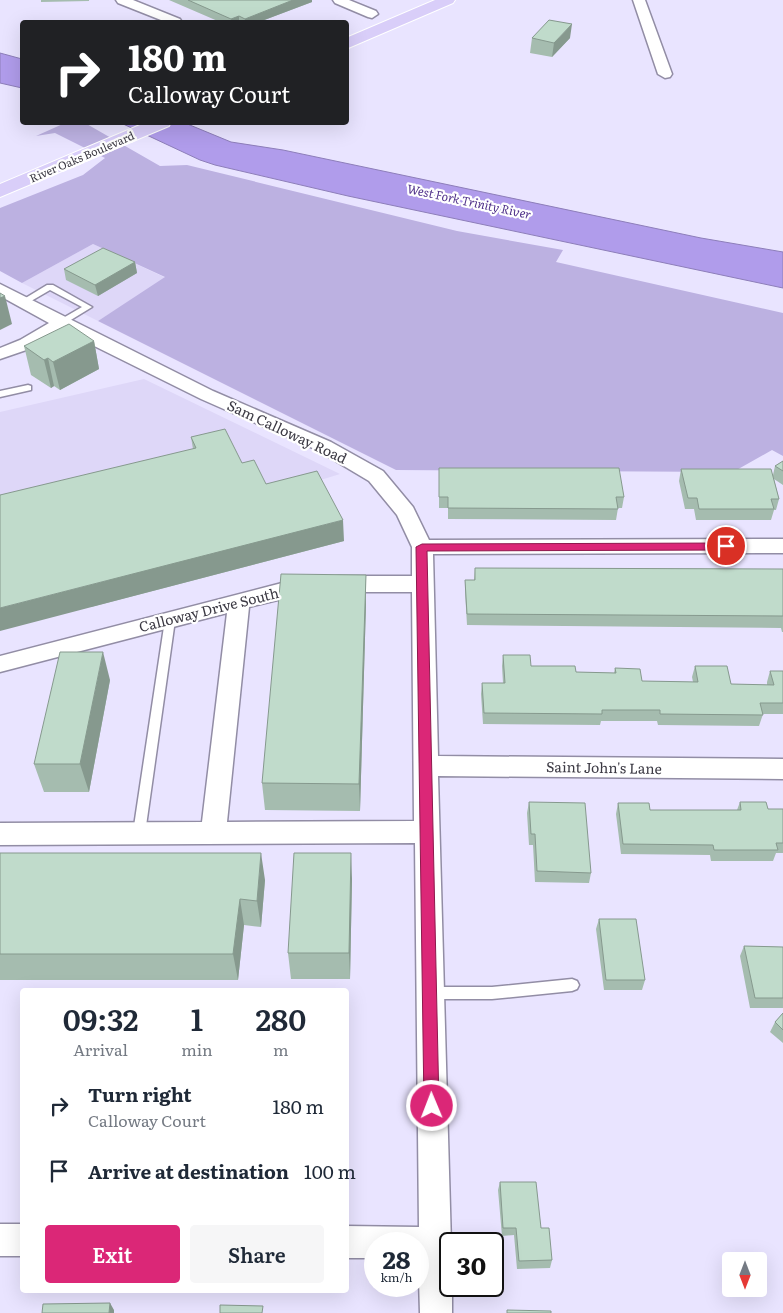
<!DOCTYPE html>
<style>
body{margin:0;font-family:Literata,serif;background:#f6f6f7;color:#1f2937;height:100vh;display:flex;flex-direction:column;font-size:19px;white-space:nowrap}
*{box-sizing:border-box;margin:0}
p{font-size:16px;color:#747a83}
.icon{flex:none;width:28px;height:28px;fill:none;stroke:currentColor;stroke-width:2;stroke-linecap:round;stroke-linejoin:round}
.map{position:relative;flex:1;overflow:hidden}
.drawer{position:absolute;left:20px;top:988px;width:329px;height:305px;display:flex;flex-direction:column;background:#fff;border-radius:5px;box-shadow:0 5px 20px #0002}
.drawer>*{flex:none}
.guide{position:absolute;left:20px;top:20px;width:329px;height:105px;border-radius:5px;box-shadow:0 5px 20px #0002;background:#202124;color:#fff;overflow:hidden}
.needle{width:32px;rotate:180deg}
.tools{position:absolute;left:722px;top:1252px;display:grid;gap:10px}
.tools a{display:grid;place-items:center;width:45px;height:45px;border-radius:5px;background:#fff;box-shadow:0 5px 20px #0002;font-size:25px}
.speed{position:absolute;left:364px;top:1232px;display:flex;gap:10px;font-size:25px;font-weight:700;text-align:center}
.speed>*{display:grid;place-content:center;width:65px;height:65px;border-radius:50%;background:#fff;box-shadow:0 5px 20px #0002;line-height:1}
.speed small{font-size:12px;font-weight:400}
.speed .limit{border:2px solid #111;border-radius:8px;background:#fff;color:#111}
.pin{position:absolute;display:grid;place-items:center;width:42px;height:42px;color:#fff;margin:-21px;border:2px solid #fff;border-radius:50%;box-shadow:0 1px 5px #0007}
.me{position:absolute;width:55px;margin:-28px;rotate:359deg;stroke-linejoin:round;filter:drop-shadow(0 0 4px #0008)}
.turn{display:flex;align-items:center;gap:18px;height:105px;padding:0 25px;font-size:22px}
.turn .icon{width:65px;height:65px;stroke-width:2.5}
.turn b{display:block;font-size:35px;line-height:42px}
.eta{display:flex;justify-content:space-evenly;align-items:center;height:85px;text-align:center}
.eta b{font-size:30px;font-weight:600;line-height:35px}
.primary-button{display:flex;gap:10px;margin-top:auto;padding:10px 25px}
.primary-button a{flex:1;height:58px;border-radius:5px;background:#db2777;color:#fff;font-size:20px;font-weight:600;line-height:58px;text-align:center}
.primary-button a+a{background:#f6f6f7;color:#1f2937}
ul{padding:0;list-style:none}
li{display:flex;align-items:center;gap:15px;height:65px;padding:0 25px}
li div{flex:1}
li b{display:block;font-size:19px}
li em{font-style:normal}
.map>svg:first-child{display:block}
.built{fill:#ded7f8}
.green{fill:#bcb1e1}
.water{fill:#b09ceb;stroke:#8d7eb9}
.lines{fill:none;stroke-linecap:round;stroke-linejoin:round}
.lane-casing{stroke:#928da5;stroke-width:3}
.street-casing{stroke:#928da5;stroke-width:3}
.primary-casing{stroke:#fff;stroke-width:2}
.lane{fill:#fff;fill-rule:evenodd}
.street{fill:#fff;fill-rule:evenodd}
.primary{fill:#d9cef9;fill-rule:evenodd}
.wall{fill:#a5bcaf}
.shaded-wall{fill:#86998e}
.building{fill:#c0dbcb;stroke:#86998e}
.route{fill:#db2777;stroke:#8e194d}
.labels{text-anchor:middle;stroke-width:4.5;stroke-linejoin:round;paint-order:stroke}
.far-street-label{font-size:11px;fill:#3b3943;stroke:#fff}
.far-water-label{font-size:12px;font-style:italic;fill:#4d2e88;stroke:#fff}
.street-label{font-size:14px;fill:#3b3943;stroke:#fff}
</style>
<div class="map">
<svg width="783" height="1313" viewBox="0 0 783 1313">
<rect width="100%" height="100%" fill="#e9e4ff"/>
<!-- built -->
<path class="built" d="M 93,244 L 166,278 L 98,321 L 22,283 Z
M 144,379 L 340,474 L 298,487 L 0,563 L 0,412 Z"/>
<!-- green -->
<path class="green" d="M 65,123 L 85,123 L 160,166 L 187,165 L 457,231 L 563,250 L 556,262 L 783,313 L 783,456 L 772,450 L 733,472 L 396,470 L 98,321 L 165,277 L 93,244 L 22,283 L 0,271 L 0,208 L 83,175 L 105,158 L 55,133 L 36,136 Z"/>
<!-- water -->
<path class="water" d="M 0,53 L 22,59 L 22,88 L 0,83 Z
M 121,123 L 185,123 L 231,142 L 283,150 L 701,238 L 783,252 L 783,288 L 348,196 L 215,165 L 200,160 Z"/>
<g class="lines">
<defs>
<path id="lane" d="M 47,285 L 53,285 L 92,307 L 61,326 L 57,323 L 58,321 L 82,307 L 50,290 L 26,304 L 20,304 L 19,302 Z
M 28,385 L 31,386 L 31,390 L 0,397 L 0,391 Z
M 170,616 L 175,620 L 145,833 L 143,837 L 139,838 L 135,837 L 133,833 L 165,620 Z
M 572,979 L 577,981 L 579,985 L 577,989 L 572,991 L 492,999 L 429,999 L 424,998 L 422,993 L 424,988 L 429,987 L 492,987 Z"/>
<path id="street" d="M 116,0 L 133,0 L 180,19 L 182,22 L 166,22 L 118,3 Z
M 333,0 L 349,0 L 376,11 L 378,14 L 372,18 L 368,17 L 335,3 Z
M 633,0 L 645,0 L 672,74 L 670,77 L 665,78 L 658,74 Z
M 0,284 L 213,391 L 331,442 L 383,471 L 413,507 L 429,540 L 783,539 L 783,553 L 433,554 L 438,756 L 783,759 L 783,779 L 438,776 L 451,1244 L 450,1286 L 452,1286 L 452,1313 L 420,1313 L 418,1244 L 375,1244 L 375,1258 L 346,1258 L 346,1226 L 419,1227 L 415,843 L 0,845 L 0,823 L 202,822 L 227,613 L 0,672 L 0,656 L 282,583 L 339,576 L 412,576 L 412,547 L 397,515 L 369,481 L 317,450 L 201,399 L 62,330 L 32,348 L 0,359 L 0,348 L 20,340 L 49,323 L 0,296 ZM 339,592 L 412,592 L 414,821 L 227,822 L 249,607 L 282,599 Z
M 0,1224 L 22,1224 L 22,1256 L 0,1256 Z"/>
<path id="primary" d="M 435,0 L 455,0 L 453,3 L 346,49 L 346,38 Z
M 147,122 L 171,122 L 169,126 L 0,197 L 0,184 Z"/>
</defs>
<!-- lane casing -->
<use href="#lane" class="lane-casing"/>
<!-- street casing -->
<use href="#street" class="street-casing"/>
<!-- primary casing -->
<use href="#primary" class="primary-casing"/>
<!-- lane -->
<use href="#lane" class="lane"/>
<!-- street -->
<use href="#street" class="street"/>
<!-- primary -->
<use href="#primary" class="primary"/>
</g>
<!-- wall -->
<path class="wall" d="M 41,0 L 89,0 L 89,1 L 41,2 Z
M 169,0 L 312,0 L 312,2 L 259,22 L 220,22 Z
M 532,38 L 570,38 L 552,57 L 530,53 Z
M 135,262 L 137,273 L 98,296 L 66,280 L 64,269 Z
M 94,341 L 99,369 L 60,390 L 54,386 L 51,388 L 31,375 L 24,346 Z
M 191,437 L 242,463 L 266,484 L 344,541 L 91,607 L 193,449 Z
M 783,461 L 783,485 L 774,479 L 779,499 L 776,510 L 774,510 L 771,520 L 696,520 L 694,509 L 685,509 L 679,481 L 681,469 L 773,475 L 775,466 Z
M 439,468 L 624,497 L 622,508 L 618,508 L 616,520 L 448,519 L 448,508 L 439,508 Z
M 475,568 L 783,569 L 783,632 L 782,632 L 781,628 L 467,625 L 465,591 L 465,580 L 474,580 Z
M 366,575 L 366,603 L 360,811 L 265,810 L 262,783 Z
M 503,655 L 531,666 L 576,672 L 614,673 L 615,668 L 642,681 L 693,682 L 692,677 L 695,666 L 731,684 L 767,685 L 767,682 L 770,671 L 783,671 L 783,714 L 763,714 L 759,726 L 658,725 L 657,721 L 601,721 L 600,725 L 483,724 L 481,694 L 482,683 L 503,683 L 502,666 Z
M 110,680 L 89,792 L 44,792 L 34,764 Z
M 529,802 L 591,873 L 589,883 L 535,882 L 533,845 L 529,845 L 527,813 Z
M 740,802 L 768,809 L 783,809 L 783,853 L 776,853 L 773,861 L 711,861 L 710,855 L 621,854 L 616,814 L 618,803 L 650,810 L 737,810 Z
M 0,853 L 265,880 L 261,927 L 244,925 L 238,980 L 0,980 Z
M 352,879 L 350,979 L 291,979 L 288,953 Z
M 599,919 L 645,980 L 642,990 L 604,990 L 596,929 Z
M 744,946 L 783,947 L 783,1008 L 750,1008 L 740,956 Z
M 783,1013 L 783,1043 L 770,1032 L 775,1022 Z
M 500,1182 L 541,1228 L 552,1260 L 550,1268 L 517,1269 L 514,1235 L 502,1236 L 498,1190 Z"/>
<!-- shaded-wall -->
<path class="shaded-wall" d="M 293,0 L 312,0 L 312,2 L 259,22 L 245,22 L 245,19 Z
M 239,16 L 239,22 L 232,22 L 231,19 Z
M 572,24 L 570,38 L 552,57 L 554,43 Z
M 135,262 L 137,273 L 98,296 L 95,285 Z
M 5,296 L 12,324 L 0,330 L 0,298 Z
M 94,341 L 99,369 L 60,390 L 53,362 Z
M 48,358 L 54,386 L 51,388 L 44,360 Z
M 343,520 L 344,541 L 0,631 L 0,608 Z
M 366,575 L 366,603 L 360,811 L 359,784 Z
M 103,652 L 110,680 L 89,792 L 80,764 Z
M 261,853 L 265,880 L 261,927 L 257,901 Z
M 351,853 L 352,879 L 350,979 L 349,953 Z
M 240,899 L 244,925 L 238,980 L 233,954 Z
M 110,1303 L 114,1310 L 114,1313 L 109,1313 Z"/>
<!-- building -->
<path class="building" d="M 188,0 L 293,0 L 245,19 L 239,16 L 231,19 Z
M 549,20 L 572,24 L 554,43 L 532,38 Z
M 103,248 L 135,262 L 95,285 L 64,269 Z
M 0,293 L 5,296 L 0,298 Z
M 69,324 L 94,341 L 53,362 L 48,358 L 44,360 L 24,346 Z
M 225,429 L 242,463 L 254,460 L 266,484 L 317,471 L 343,520 L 0,608 L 0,495 L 196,448 L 191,437 Z
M 783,461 L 783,471 L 775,466 Z
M 439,468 L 619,468 L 624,497 L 616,497 L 618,509 L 448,508 L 448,497 L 439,497 Z
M 681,469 L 771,469 L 779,499 L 771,499 L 774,509 L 699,509 L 697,498 L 688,498 Z
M 475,568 L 783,569 L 783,616 L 467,614 L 465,580 L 475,580 Z
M 281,574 L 366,575 L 359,784 L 262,783 Z
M 60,652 L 103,652 L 80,764 L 34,764 Z
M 503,655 L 530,655 L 531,666 L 575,666 L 576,672 L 616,673 L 615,668 L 640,669 L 642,681 L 698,682 L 695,666 L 727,666 L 731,684 L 774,685 L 770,671 L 783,671 L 783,703 L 760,703 L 763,715 L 660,714 L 660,710 L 602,710 L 602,714 L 484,713 L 482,683 L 505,683 Z
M 529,802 L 585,803 L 591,873 L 537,871 L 535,834 L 531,834 Z
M 740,802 L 766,802 L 768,809 L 783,809 L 783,843 L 776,843 L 778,850 L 714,850 L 713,845 L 623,844 L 618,803 L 649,803 L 650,810 L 741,810 Z
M 0,853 L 261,853 L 257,901 L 240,899 L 233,954 L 0,954 Z
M 294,853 L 351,853 L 349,953 L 288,953 Z
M 599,919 L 636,919 L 645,980 L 606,980 Z
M 744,946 L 783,947 L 783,998 L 755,998 Z
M 783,1013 L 783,1030 L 775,1022 Z
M 500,1182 L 536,1182 L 541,1228 L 549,1228 L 552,1260 L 519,1261 L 516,1228 L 503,1228 Z
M 110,1303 L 109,1313 L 42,1313 L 43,1304 Z
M 220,1305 L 263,1306 L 262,1313 L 220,1313 Z
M 507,1310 L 551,1311 L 551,1313 L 507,1313 Z"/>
<!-- route -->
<path class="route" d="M 726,543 L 731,546 L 726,550 L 427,551 L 439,1106 L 437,1111 L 432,1113 L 426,1111 L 424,1106 L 416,547 L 422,544 Z"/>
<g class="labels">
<!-- far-street labels -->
<g class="far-street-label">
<text transform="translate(82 157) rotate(-23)" y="4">River Oaks Boulevard</text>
</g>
<!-- far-water labels -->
<g class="far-water-label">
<text transform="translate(469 202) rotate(12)" y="4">West Fork Trinity River</text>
</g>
<!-- street labels -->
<g class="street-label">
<text transform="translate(287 432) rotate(25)" y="5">Sam Calloway Road</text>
<text transform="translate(209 610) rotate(-14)" y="5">Calloway Drive South</text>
<text transform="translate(604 768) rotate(1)" y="5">Saint John's Lane</text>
</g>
</g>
</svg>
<div class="tools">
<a><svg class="needle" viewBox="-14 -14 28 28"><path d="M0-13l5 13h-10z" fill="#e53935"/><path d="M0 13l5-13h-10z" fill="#747a83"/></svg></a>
</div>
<div class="speed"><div>28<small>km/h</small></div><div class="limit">30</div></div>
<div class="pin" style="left:726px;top:546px;background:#d93025"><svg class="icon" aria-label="arrive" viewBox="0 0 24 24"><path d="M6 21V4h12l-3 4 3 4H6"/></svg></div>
<svg class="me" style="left:432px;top:1106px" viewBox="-20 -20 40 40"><circle r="17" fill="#db2777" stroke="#fff" stroke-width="3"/><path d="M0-11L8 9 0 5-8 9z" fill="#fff"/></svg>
<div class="guide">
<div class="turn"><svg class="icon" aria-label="right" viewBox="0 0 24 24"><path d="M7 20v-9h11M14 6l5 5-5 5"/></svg><div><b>180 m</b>Calloway Court</div></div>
</div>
<section class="drawer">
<div class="eta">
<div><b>09:32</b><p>Arrival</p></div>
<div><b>1</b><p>min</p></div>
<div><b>280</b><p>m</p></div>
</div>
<ul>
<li><svg class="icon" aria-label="right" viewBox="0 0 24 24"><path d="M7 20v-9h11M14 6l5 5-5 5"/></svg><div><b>Turn right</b><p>Calloway Court</p></div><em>180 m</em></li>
<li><svg class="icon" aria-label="arrive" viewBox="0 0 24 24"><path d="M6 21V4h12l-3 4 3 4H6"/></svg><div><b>Arrive at destination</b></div><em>100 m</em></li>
</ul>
<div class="primary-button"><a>Exit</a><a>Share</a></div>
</section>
</div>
